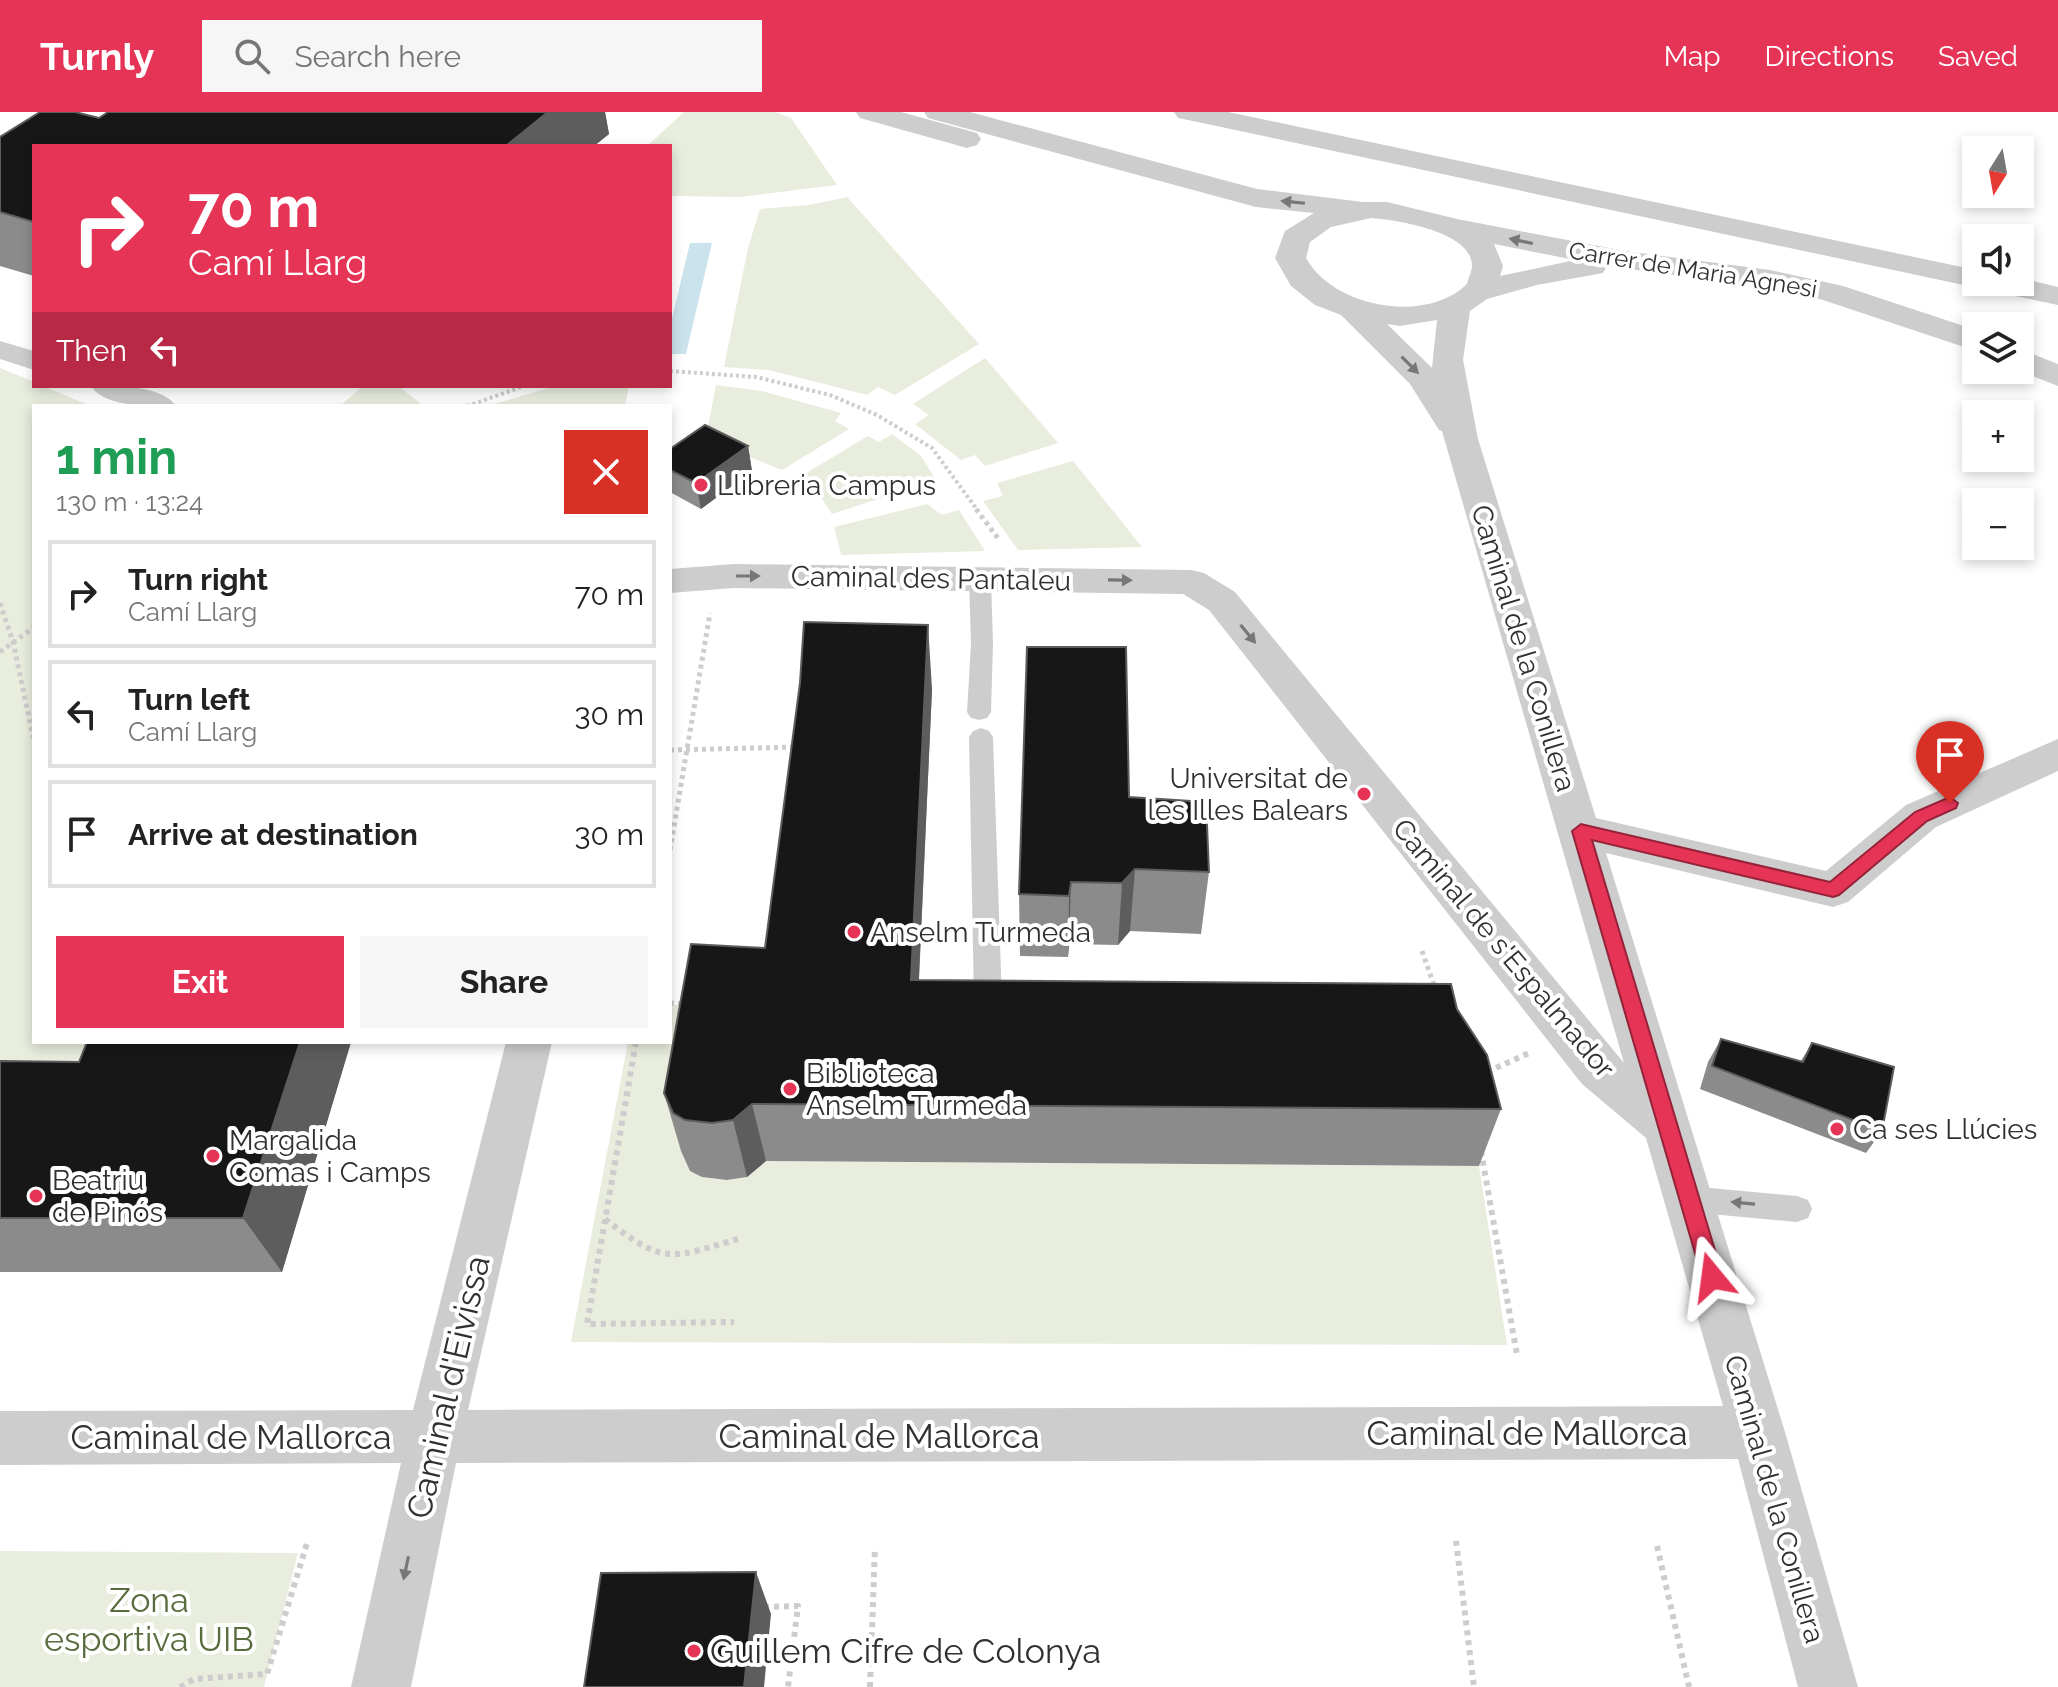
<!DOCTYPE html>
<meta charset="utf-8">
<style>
body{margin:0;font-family:Raleway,sans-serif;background:#f6f6f6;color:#222;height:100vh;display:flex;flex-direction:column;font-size:30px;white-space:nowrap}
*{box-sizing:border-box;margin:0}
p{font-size:26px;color:#767676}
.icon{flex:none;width:44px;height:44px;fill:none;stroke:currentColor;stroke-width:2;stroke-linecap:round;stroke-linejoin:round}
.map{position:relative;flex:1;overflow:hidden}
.panel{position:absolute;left:32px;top:292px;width:640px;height:640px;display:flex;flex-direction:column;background:#fff;border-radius:0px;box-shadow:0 4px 12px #0003}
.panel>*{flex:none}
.top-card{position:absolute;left:32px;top:32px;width:640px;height:244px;border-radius:0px;box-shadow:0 4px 12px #0003;background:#e53456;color:#fff;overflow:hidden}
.needle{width:52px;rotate:191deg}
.fabs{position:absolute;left:1962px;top:24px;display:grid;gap:16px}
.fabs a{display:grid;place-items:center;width:72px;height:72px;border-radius:0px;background:#fff;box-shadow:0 4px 12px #0003;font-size:40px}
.pin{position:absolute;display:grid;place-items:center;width:68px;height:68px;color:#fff;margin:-82px -34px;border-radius:50% 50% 50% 0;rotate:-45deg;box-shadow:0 0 8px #0007}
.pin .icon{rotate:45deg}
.me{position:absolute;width:88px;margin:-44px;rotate:344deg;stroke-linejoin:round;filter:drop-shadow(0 0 6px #0008)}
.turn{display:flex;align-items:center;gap:28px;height:168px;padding:0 24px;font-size:36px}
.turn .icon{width:104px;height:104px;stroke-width:2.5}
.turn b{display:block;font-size:56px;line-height:68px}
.then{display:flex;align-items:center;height:76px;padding:0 24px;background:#0003;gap:16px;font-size:30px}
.round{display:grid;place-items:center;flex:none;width:84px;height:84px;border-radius:0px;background:#f6f6f6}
.summary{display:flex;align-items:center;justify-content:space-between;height:136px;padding:0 24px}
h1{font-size:48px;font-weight:700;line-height:60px;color:#1e9e55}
.primary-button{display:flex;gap:16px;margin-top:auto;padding:16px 24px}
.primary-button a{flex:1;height:92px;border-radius:0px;background:#e53456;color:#fff;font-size:32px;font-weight:700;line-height:92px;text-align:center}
.primary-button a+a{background:#f6f6f6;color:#222}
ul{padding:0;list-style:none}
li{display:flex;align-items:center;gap:24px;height:108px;margin:0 16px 12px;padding:0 8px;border:4px solid #e0e0e0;border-radius:0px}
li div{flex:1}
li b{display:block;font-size:30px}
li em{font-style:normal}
header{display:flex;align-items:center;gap:48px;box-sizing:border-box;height:112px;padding:0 40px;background:#e53456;color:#fff}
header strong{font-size:38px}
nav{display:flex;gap:44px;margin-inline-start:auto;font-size:28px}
.search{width:560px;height:72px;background:#f6f6f6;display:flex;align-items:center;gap:20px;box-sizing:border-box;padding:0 28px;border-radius:0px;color:#767676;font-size:30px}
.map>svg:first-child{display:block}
.green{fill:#e8edde}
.water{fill:#cbe3ec}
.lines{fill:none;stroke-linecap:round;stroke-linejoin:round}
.path-far2{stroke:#cdcdcd;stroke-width:4;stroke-dasharray:3 3;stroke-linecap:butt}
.path-far1{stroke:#cdcdcd;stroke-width:5;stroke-dasharray:4 4;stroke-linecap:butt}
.path{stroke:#cdcdcd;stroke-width:6;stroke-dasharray:5 5;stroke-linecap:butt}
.service{fill:#cdcdcd;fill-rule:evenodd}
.pedestrian{fill:#cdcdcd;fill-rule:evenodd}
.minor{fill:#cdcdcd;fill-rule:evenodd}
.wall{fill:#8b8b8b}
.shaded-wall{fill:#5d5d5d}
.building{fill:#171717;stroke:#5d5d5d;stroke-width:2}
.oneway{fill:#777}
.route{fill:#e53456;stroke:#952238;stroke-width:2}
.poi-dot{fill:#e53456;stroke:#fff;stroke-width:3}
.labels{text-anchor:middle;stroke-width:8;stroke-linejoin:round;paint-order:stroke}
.far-street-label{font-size:24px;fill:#303030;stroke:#fff}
.poi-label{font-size:28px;fill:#303030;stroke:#fff;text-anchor:start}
.street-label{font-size:28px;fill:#303030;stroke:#fff}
.near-street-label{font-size:34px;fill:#303030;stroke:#fff}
.near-park-label{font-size:34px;fill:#596c3d;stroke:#fff}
.near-poi-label{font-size:34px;fill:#303030;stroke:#fff;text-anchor:start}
</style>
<header>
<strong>Turnly</strong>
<div class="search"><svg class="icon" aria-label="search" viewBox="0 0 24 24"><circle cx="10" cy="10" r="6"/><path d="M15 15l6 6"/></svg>Search here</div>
<nav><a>Map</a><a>Directions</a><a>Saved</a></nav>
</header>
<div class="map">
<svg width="2058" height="1575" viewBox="0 0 2058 1575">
<rect width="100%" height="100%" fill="#fff"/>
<!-- green -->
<path class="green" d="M 684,0 L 775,0 L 791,6 L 837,73 L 740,85 L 670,84 L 670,34 L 647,34 Z
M 847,85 L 979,232 L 895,283 L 878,275 L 867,283 L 769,258 L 724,255 L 748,136 L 760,97 L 809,93 Z
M 985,246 L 1058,331 L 985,354 L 975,343 L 961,348 L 915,312 L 929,303 L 913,292 Z
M 0,256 L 34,270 L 34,274 L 43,274 L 91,294 L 34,294 L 34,930 L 113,930 L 104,953 L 0,952 Z
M 716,273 L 762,279 L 841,301 L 835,309 L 849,317 L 782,358 L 740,341 L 704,335 Z
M 363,274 L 398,274 L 420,291 L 416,294 L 340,294 Z
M 555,274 L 629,274 L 625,294 L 488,294 Z
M 892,322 L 921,344 L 936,368 L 832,402 L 820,384 L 798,366 L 868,324 L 879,330 Z
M 1073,349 L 1142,435 L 1018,438 L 983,389 L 1003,384 L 997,371 Z
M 927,392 L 942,403 L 959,398 L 985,439 L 841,443 L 834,415 Z
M 670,893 L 705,893 L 702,1065 C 731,1070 743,1069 766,1049 L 1479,1054 L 1507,1233 L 571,1230 L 628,930 L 670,930 Z
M 0,1439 L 298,1441 L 264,1575 L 0,1575 Z"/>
<!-- water -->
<path class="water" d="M 690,131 L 712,131 L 686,242 L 670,242 L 670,215 Z"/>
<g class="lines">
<!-- path-far2 -->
<path class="path-far2" d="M 670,259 L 756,265 L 830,283 L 877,303 L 932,336 L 978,399
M 467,294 L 524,274"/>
<!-- path-far1 -->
<path class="path-far1" d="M 976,397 L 1000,429
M 0,491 L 13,530 L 34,629
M 0,540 L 34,515
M 670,638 L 797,635
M 670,738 L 710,501
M 1422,839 L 1435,876
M 670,891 L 685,892"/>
<!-- path -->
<path class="path" d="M 636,930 L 587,1212 L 734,1210
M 1487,960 L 1529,941
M 1481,1039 L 1517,1243
M 605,1107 C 666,1155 671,1146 741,1126
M 1456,1429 L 1474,1575
M 1657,1434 L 1689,1575
M 764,1495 L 798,1494 L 788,1575
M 180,1575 L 194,1567 L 267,1562 L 308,1428
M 870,1575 L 875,1435"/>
<!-- service -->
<path class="service" d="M 980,460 L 988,462 L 991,467 L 993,532 L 991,600 L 987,606 L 979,608 L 971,606 L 967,600 L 971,532 L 969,467 L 972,462 Z
M 981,616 L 989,619 L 993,625 L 1002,890 L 998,898 L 988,901 L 978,898 L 974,890 L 969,625 L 973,619 Z
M 1689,1074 L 1797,1084 L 1808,1088 L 1812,1097 L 1808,1106 L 1797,1110 L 1689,1100 L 1679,1096 L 1674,1087 L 1679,1078 Z"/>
<!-- pedestrian -->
<path class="pedestrian" d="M 0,229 L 34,239 L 34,258 L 0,247 Z
M 91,274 C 114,274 161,272 176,294 C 152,294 105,296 91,274 Z"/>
<!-- minor -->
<path class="minor" d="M 856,0 L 901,0 L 977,21 L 981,27 L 977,33 L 967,36 L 860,6 Z
M 924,0 L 970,0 L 1257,77 L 1363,90 L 1387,90 L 1457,107 L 1625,139 L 1770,158 L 1843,174 L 1976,218 L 1976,239 L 1823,188 L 1770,176 L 1607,154 L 1603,161 L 1537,173 L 1487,187 L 1470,199 L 1463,248 L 1478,327 L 1596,706 L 1826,759 L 1906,693 L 2058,627 L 2058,659 L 1936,715 L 1848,790 L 1833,795 L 1606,741 L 1785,1320 L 1858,1575 L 1798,1575 L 1738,1347 L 456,1351 L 411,1575 L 351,1575 L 401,1351 L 0,1353 L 0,1299 L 413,1298 L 506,930 L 552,930 L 468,1298 L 1723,1294 L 1646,1026 L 1582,972 L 1209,498 L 1183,482 L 734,476 L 670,481 L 670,457 L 734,452 L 1191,458 L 1204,461 L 1235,480 L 1624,951 L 1442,319 L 1439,318 L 1410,272 L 1341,203 L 1315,193 L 1291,174 L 1275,146 L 1285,119 L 1314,101 L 1256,95 L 928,6 ZM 1371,106 C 1396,108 1472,119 1472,154 C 1472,159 1468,167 1467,172 C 1425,213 1333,195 1306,146 L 1310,130 L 1331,115 ZM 1494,132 L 1575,148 L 1500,164 L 1503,154 ZM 1437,208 L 1432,256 L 1387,212 L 1400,214 Z
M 1174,0 L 1228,0 L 1976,158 L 1976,170 L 2020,170 L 2020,166 L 2058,175 L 2058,193 L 1188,8 L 1178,6 Z
M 2020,237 L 2058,252 L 2058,274 L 2017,258 L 2020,258 Z"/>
</g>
<!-- wall -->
<path class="wall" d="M 108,0 L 605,0 L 609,22 L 594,34 L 34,34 L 34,164 L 0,154 L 0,25 L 99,6 Z
M 748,334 L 752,359 L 701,397 L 670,380 L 670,337 Z
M 800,571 L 932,577 L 919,869 L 1457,897 L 1501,997 L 1479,1054 L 766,1049 L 747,1065 L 727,1068 L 702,1065 L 690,1059 L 681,1039 L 664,981 L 765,836 Z
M 1129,685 L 1209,760 L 1201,822 L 1130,819 L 1118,833 L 1069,832 L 1068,845 L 1020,844 L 1019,782 Z
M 1721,927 L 1801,949 L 1812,931 L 1882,1019 L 1866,1041 L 1700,977 L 1708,950 Z
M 351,930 L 282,1160 L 0,1160 L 0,949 L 79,950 Z"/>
<!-- shaded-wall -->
<path class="shaded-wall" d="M 548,0 L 605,0 L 609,22 L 594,34 L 506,34 Z
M 748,334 L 752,359 L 701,397 L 696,371 Z
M 928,513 L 932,577 L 916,928 L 911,868 Z
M 1135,757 L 1130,819 L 1118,833 L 1122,771 Z
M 1071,770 L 1069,832 L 1068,845 L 1069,784 Z
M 300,930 L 351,930 L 282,1160 L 243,1106 Z
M 752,992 L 766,1049 L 747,1065 L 733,1008 Z
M 756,1460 L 771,1502 L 764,1575 L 744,1575 Z"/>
<!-- building -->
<path class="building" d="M 40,0 L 75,0 L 99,6 L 108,0 L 548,0 L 506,34 L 34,34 L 34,110 L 0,100 L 0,25 Z
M 705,313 L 748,334 L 696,371 L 670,358 L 670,337 Z
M 804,510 L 928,513 L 911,868 L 1451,872 L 1457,897 L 1487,943 L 1501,997 L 752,992 L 733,1008 L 712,1011 L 685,1008 L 673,1001 L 664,981 L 691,832 L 765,836 L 800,571 Z
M 1027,535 L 1126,535 L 1129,685 L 1206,690 L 1209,760 L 1135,757 L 1122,771 L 1071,770 L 1069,784 L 1019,782 Z
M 1721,927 L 1803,950 L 1812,931 L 1894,955 L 1882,1019 L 1712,954 Z
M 87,930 L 300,930 L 243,1106 L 0,1106 L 0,949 L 79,950 Z
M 756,1460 L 744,1575 L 584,1575 L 601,1461 Z"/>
<!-- one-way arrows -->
<defs><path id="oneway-solid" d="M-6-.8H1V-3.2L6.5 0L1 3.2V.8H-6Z" transform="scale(2)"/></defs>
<g class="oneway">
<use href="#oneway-solid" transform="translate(1293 90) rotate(-174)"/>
<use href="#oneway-solid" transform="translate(1521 129) rotate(-168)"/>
<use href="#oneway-solid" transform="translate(1410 253) rotate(45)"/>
<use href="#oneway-solid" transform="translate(748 464)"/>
<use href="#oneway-solid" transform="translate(1120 468) rotate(1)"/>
<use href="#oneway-solid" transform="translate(1248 522) rotate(51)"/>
<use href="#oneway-solid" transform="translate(1743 1091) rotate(-175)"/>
<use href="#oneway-solid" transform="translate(406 1456) rotate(102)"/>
</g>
<!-- route -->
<path class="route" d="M 1950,685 L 1958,691 L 1956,696 L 1927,709 L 1839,783 L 1833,785 L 1592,728 L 1723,1165 L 1720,1172 L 1712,1175 L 1704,1172 L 1572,719 L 1581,712 L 1830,770 L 1915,700 Z"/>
<!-- markers -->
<g class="poi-dot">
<circle cx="701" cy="373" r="8"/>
<circle cx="1364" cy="682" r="8"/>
<circle cx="854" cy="820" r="8"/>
<circle cx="790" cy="977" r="8"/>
<circle cx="1837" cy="1017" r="8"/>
<circle cx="213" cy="1044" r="8"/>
<circle cx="36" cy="1084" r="8"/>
<circle cx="694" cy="1539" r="8"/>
</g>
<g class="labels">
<!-- far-street labels -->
<g class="far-street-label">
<text transform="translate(1693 158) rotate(9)" y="8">Carrer de Maria Agnesi</text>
</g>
<!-- poi labels -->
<g class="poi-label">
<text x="717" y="383">Llibreria Campus</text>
<text x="1348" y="676" text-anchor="end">Universitat de<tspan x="1348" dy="32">les Illes Balears</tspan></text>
<text x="870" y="830">Anselm Turmeda</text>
<text x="806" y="971">Biblioteca<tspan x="806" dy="32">Anselm Turmeda</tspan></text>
<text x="1853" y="1027">Ca ses Llúcies</text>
<text x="229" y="1038">Margalida<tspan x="229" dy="32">Comas i Camps</tspan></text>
<text x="52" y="1078">Beatriu<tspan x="52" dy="32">de Pinós</tspan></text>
</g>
<!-- street labels -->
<g class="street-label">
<text transform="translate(931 466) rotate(1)" y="10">Caminal des Pantaleu</text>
<text transform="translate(1524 536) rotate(73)" y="10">Caminal de la Conillera</text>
<text transform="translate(1504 836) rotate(50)" y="10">Caminal de s'Espalmador</text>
<text transform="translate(1775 1387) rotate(74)" y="10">Caminal de la Conillera</text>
</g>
<!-- near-street labels -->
<g class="near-street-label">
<text transform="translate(448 1275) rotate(-77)" y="12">Caminal d'Eivissa</text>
<text x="1527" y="1333">Caminal de Mallorca</text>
<text x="879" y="1336">Caminal de Mallorca</text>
<text x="231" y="1337">Caminal de Mallorca</text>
</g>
<!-- near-park labels -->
<g class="near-park-label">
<text x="149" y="1500">Zona<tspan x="149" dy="39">esportiva UIB</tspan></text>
</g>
<!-- near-poi labels -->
<g class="near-poi-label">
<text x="710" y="1551">Guillem Cifre de Colonya</text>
</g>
</g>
</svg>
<div class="fabs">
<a><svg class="needle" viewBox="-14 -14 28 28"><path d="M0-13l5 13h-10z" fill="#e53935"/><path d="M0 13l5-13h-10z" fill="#767676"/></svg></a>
<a><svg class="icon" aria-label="sound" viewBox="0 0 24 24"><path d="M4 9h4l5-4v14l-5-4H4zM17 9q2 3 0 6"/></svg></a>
<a><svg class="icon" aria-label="layers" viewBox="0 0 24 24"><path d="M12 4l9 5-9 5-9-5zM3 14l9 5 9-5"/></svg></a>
<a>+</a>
<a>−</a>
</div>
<div class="pin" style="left:1950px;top:691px;background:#d93025"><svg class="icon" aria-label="arrive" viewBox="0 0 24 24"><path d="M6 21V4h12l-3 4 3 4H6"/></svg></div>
<svg class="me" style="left:1712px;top:1165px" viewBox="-20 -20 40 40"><path d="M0-17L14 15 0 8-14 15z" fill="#e53456" stroke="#fff" stroke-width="4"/></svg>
<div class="top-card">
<div class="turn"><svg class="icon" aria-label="right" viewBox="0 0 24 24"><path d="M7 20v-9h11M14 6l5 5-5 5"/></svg><div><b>70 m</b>Camí Llarg</div></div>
<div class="then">Then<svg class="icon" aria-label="left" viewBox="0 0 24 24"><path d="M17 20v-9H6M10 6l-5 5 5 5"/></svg></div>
</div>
<section class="panel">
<div class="summary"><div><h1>1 min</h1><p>130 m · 13:24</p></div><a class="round" style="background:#d93025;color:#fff"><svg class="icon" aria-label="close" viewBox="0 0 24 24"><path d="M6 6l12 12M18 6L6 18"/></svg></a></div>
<ul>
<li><svg class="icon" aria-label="right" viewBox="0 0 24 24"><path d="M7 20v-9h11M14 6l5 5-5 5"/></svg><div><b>Turn right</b><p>Camí Llarg</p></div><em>70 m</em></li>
<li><svg class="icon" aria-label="left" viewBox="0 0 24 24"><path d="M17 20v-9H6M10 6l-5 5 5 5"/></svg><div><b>Turn left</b><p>Camí Llarg</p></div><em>30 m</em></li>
<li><svg class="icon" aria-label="arrive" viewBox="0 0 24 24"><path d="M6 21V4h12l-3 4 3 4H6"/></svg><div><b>Arrive at destination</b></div><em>30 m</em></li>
</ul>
<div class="primary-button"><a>Exit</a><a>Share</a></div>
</section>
</div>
